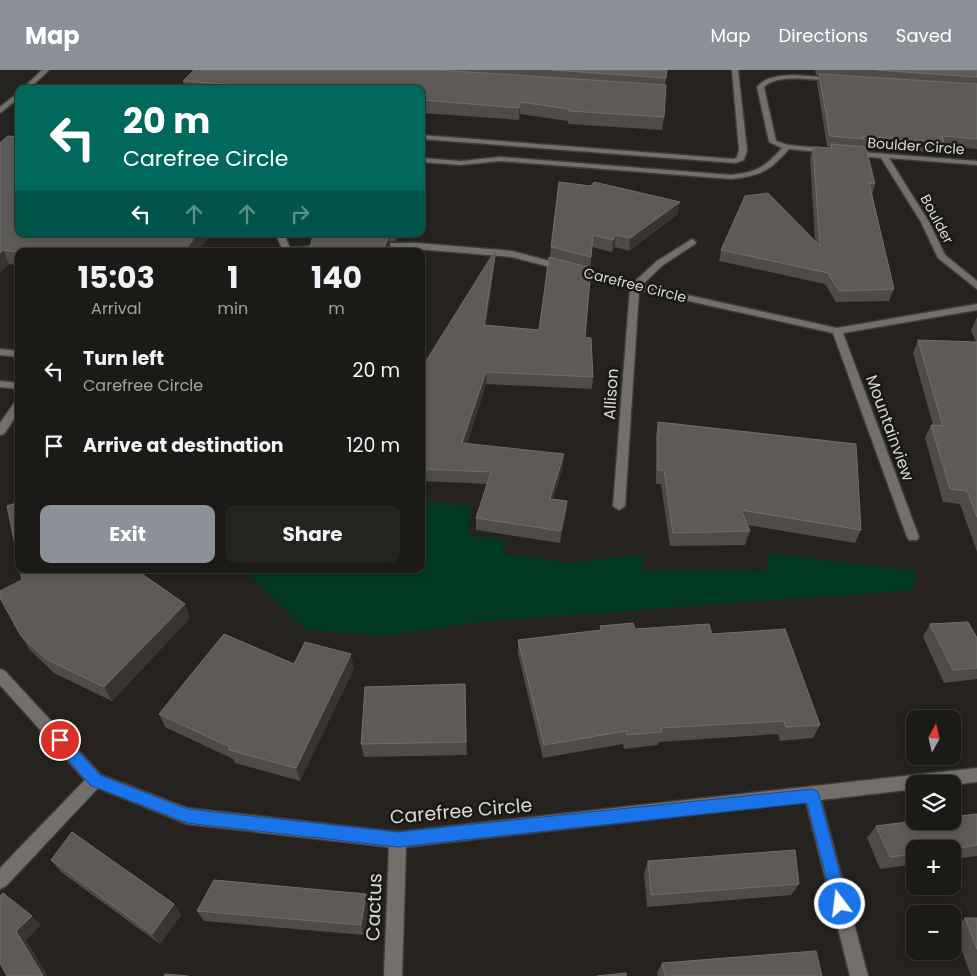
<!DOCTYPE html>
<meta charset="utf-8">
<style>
:root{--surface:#1c1a17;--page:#252320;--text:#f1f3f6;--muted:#a0a1a1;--line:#3a3836;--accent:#8c9099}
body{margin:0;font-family:Poppins,sans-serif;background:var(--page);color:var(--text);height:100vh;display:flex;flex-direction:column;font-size:19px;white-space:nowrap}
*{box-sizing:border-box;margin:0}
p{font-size:16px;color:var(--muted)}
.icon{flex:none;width:28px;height:28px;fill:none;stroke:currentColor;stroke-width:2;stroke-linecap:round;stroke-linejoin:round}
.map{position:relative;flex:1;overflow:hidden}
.panel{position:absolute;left:15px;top:178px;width:410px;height:325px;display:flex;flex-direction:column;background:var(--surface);border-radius:10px;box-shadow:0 2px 8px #0003,0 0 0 1px var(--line)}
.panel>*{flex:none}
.hud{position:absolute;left:15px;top:15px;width:410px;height:152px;border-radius:10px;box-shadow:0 2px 8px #0003,0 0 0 1px var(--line);background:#00695c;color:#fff;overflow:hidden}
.needle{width:32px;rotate:8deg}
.tools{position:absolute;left:906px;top:640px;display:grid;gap:10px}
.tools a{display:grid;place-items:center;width:55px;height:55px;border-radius:10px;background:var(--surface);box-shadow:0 2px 8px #0003,0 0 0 1px var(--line);font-size:25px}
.pin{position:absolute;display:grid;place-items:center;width:42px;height:42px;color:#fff;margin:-21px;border:2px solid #fff;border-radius:50%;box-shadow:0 1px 5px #0007}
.me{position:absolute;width:55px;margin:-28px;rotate:345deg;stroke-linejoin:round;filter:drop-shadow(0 0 4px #0008)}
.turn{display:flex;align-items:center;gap:18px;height:105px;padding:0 25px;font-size:22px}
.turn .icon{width:65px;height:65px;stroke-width:2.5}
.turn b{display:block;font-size:35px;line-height:42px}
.lanes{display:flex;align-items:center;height:48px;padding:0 25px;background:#0003;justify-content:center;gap:25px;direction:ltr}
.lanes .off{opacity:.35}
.eta{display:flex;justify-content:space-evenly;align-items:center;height:85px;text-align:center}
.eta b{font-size:30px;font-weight:700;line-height:35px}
.cta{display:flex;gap:10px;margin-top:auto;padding:10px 25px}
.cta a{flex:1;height:58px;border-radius:10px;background:var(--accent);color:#fff;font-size:20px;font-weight:700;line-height:58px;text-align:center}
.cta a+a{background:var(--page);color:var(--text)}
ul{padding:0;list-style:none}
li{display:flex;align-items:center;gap:15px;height:75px;padding:0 25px}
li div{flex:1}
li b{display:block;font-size:19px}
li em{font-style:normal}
header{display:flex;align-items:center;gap:30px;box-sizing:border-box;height:70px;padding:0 25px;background:var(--accent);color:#fff}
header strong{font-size:24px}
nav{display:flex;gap:28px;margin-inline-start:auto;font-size:18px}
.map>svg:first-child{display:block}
</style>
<header>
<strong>Map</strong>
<nav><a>Map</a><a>Directions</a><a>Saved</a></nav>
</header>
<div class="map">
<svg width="977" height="906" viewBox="0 0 977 906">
<rect width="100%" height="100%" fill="#25221f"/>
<path fill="#00391f" d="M421,431l50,5 -4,29 41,5 -5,13 68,10 71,-9 1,16 125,1 -1,-18 149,18 -3,19 -432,32 -95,14 -80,-6 -62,-61h177z"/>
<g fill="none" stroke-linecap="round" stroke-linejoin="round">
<defs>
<path id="minor" d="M42,0h7l-20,19h-7z
M732,0h6l9,80 -3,10 -9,3 -314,-24v-4l313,24 3,-2 2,-7z
M794,5l41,3 3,2 -3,2c-18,-2 -58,-9 -71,5l12,54 12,4 41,4 4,2 -4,2 -40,-4c-19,22 -29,27 -58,30l-231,-18 -39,4 -40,-3v-4l40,3 39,-4 231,18c26,-3 34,-8 51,-27l-13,-6 -12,-55c9,-11 23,-11 37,-12z
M19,22v6l-19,15v-6z
M848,81l129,10v4l-88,-7 40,64 16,33 32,26v8l-39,-31 -17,-36 -40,-64 -30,-3h-3z
M276,164h8l6,14 36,-3 4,3 -11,3h-36z
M692,169l4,3 -1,2 -32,21 -21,20 195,43 140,-24v6l-134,23 76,204 -2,3h-8l-2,-3 -74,-204 -194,-43 -14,216 -6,4 -6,-4 17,-218 -118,-31 -95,-8h-43l-4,-3 4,-3h43l95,8 121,32 24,-22z
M0,279l19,2v6l-19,-2z
M0,311l19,2v6l-19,-2z
M19,331v11l-15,22 -4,1v-12l15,-21z
M0,599l5,2 96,104 86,33 211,24 579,-64v14l-25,3 -37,-1v5l-94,11 47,176h-18l-44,-174 -400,45 -4,129h-18l5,-129 -202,-23 -89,-36 -92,98 -6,3v-21l85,-88 -85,-95z"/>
</defs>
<use href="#minor" stroke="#3f3d3a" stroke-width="3"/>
<use href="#minor" fill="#73706c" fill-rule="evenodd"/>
</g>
<path fill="#4e4b48" d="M194,0h473l-2,15 -1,32 -2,13 -94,-6v-3l-48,-7 -1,6 -98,-7v-24h-236l-2,-8z
M815,0h162v79l-34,-3 -2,7 -79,-7 13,38 -3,10 22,95 -5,12 -53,1 -11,-18 -106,-23 2,-11 94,-8 -5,-84 3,-11 17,1v-1l-3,-1 -10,-63 2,-8h-3z
M0,73l19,91h192l-13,17h-179v14l-10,-1 -9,8z
M559,112l119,32 -49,37 -14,-4 -3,5 -20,-5 -7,90 8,40 -1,12 -106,-5 -19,60 96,22 -10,33 14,2 -1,12 -6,30 -84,-13v-12l11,-34 -66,-3v-112l74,-109 -9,65 53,5 11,-73 1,-10z
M311,164h89l-4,7h-6l1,10h-82l3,-12z
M977,247v235l-17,-48 -17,-2 -18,-64 6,-13h2l-20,-72 5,-13 58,2 -5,-12z
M658,352l203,108 -6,13 -108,-18 3,6 -5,14 -75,1 -9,-62h-5v-48z
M190,548l-78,83 -58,-28 -24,-23 -9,-14z
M930,554l47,14v41l-33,4 -21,-46z
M600,556l35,3 77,5 108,91 -7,13 -33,3 -2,-7 -119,8 -1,3 -34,4 -1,-5 -80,14 -25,-104v-14l82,-10z
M294,594l60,4 -54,113 -65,-18 -2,-4 -68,-32 -6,-13z
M465,614l2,71 -103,2 -3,-13z
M977,744v42l-25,3v-10h-37v15l-35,5 -13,-31 9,-12z
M51,790l123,44 7,11 -21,29 -99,-72z
M648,791l151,23 -8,11 -144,12 -3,-34z
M366,824l3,11 -5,30 -160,-14 -7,-10z
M965,848h12v58h-6l-17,-47z
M662,893l160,13h-164l-1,-3z"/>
<path fill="#383431" d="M520,32v12l-1,6v-12z
M680,132l-2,12 -49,37 1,-13z
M197,164h14l-13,17h-11l-1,-2z
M395,164h5l-4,7z
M389,165l2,16h-8z
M616,165l-1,12 -3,5 1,-12z
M496,179l-1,11 -11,77v-12z
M3,180l6,14 -9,8v-19z
M486,302v12l-23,72 -1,-13z
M564,384l-1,12 -14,45 1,-12z
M567,431l-1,12 -6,30 1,-12z
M185,534l5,14 -78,83 -8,-14z
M351,584l3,14 -54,113 -4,-13z
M366,824l3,11 -5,30 -3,-10z
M174,834l7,11 -21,29 -8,-10z
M32,846l9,9 -15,15 22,36h-5l-27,-45z"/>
<path fill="#5d5a57" stroke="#716e6b" d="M194,0h245l227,15 -2,32 -95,-6v-2l-49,-7 -1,6 -98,-8v-11h-130l-108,-8z
M552,0h115l-1,8z
M876,0h101v7z
M819,4l158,10v55l-35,-3 2,7 -81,-7 1,3 -34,-3z
M8,66l11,1v97h178l-11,15 -9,-1 -2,3 -156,1 -16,-2 -3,3v-110z
M831,74l35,3 9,37 -6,-1 25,106 -55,2 -11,-18 -107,-23 24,-54 23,-3 52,53 -7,-99 19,1z
M559,112l32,4 3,-4 86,20 -50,36 -14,-3 -3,5 -20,-5 -2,22 -40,-10z
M389,165l-6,16h-74l4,-15z
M496,179l-12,76 55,5 10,-73 42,11 -6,69 6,1 2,39 -107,-5 -24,71 102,11 -14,45 17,2 -6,30 -85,-13 15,-46 -70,-3v-100z
M918,270l59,2v175l-10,-26 -17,-2 -19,-64 12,1z
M658,352l198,22 5,86 -120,-20 9,21 -77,2 -9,-63h-6z
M19,432v62l-12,-58z
M20,499h115l50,35 -81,83 -58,-28 -25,-23 -21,-38v-7l22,-11z
M968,552l9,16v30l-24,2 -23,-46z
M633,553l2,6 74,-5 3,10 73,-5 35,96 -34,2 -2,-6 -123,7 1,4 -35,3 -1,-4 -82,14 -26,-105 83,-10 -1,-4z
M224,564l70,30 11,-22 46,12 -55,114 -67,-18 1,-3 -71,-33z
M465,614l1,58 -105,2 4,-57z
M977,744v31l-25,4h-37v5l-25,3 -14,-31 39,-5h37v-4z
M72,762l102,72 -22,30 -101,-74z
M795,780l4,34 -148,11 -3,-34z
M214,810l152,14 -5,31 -164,-14z
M3,823l29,23 -16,15 27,45h-36l-7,-13v-67z
M965,848h12v31z
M816,881l6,25h-157l-3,-13z
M626,903v3h-29z
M165,904l23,2h-24z"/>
<path fill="#1a73e8" stroke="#114b97" d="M60,664l4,2 36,39 87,34 211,23 414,-43 5,2 2,4 29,109 -2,5 -6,3 -5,-3 -2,-5 -26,-101 -409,44 -211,-24 -97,-38 -35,-40 -2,-5 2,-4z"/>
<g text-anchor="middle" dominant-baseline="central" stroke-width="5" stroke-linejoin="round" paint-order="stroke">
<g font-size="14" fill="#d9d8d5" stroke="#1b1915">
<text transform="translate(916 76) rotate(4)">Boulder Circle</text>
<text transform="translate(937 149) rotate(62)">Boulder</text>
<text transform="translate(635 215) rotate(14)">Carefree Circle</text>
</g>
<g font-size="16" fill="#d9d8d5" stroke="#1b1915">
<text transform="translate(611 324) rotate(-86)">Allison</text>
<text transform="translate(890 358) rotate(70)">Mountainview</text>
</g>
<g font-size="19" fill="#d9d8d5" stroke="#1b1915">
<text transform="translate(461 741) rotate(-5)">Carefree Circle</text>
<text transform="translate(374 837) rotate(-88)">Cactus</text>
</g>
</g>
</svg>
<div class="tools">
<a><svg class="needle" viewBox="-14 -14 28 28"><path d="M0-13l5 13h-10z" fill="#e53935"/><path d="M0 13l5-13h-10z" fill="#a0a1a1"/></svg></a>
<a><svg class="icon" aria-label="layers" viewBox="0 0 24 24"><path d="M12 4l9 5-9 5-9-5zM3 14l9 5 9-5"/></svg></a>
<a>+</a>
<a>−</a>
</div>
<div class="pin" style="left:60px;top:670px;background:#d93025"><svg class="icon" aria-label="arrive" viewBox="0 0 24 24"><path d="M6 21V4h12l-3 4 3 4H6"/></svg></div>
<svg class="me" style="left:840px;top:834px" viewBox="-20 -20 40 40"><circle r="17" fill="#1a73e8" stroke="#fff" stroke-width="3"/><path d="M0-11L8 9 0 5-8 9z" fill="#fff"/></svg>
<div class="hud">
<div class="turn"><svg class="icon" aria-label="left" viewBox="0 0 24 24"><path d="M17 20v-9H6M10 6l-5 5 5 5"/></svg><div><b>20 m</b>Carefree Circle</div></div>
<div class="lanes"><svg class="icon" aria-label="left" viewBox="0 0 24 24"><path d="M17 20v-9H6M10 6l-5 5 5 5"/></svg><svg class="icon off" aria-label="ahead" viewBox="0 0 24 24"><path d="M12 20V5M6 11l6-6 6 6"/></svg><svg class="icon off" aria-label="ahead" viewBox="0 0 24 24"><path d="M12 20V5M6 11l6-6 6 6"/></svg><svg class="icon off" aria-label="right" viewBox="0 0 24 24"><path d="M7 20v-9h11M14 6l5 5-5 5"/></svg></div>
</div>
<section class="panel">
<div class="eta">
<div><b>15:03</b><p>Arrival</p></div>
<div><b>1</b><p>min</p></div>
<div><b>140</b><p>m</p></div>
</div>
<ul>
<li><svg class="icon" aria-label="left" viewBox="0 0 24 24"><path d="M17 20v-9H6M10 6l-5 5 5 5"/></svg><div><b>Turn left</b><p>Carefree Circle</p></div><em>20 m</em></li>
<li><svg class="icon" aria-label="arrive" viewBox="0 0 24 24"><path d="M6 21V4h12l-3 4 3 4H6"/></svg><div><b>Arrive at destination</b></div><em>120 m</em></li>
</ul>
<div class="cta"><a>Exit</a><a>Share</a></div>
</section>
</div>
